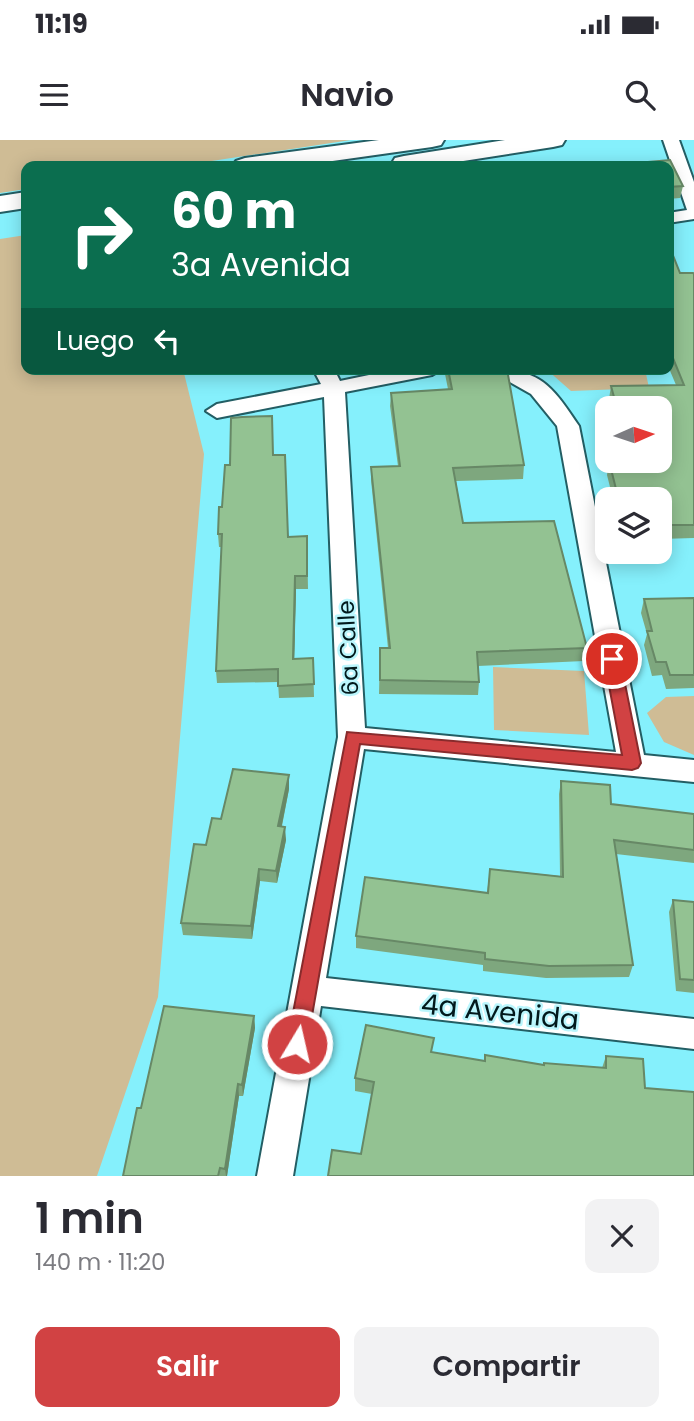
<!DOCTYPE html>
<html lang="es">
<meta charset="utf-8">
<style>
:root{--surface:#fff;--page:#f2f2f3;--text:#2b2b33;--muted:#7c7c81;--accent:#d14243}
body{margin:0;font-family:Poppins,sans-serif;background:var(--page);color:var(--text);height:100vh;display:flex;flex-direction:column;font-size:26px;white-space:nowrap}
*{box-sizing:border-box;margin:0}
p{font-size:23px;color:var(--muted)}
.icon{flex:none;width:38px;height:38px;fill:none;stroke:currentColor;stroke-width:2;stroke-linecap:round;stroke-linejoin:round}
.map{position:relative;height:1036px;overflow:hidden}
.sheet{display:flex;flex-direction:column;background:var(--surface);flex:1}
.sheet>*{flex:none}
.banner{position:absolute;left:21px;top:21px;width:653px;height:214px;border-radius:14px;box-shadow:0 4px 18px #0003;background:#0b6e4f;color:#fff;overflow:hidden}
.needle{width:46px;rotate:87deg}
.controls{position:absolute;left:595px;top:256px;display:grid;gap:14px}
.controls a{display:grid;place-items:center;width:77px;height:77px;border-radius:14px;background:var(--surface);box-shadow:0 4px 18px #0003;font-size:35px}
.pin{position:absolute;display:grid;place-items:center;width:60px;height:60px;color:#fff;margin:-30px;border:4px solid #fff;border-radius:50%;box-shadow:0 2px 7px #0007}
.me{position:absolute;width:77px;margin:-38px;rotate:9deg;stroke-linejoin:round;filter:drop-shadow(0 0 5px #0008)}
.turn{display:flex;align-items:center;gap:24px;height:147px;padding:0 35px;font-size:32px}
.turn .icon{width:91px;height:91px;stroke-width:2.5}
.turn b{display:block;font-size:49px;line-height:60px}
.then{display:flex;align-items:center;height:66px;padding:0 35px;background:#0003;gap:14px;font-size:26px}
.round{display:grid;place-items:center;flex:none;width:74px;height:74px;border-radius:14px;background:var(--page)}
.summary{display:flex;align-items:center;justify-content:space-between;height:119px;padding:0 35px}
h1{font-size:42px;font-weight:600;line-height:52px}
.cta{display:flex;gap:14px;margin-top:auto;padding:14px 35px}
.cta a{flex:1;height:80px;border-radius:14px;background:var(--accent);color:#fff;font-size:28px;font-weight:600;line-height:80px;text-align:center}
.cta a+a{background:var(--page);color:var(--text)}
.status{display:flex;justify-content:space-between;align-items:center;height:49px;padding:0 35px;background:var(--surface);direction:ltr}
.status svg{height:19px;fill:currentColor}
header{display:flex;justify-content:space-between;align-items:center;height:91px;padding:0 35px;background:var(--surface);font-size:32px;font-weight:600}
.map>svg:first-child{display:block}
</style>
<div class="status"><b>11:19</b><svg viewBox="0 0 49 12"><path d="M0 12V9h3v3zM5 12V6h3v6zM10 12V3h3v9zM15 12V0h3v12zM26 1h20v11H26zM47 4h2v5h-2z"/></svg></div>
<header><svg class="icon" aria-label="menu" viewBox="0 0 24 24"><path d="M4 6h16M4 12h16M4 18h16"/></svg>Navio<svg class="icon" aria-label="search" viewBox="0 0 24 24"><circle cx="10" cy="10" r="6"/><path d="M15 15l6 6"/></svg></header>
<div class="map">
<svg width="694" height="1036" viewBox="0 0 694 1036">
<rect width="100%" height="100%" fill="#85f0fc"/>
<path fill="#cfbc95" d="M0,0h351l-172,26h-153v23l-26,4z
M26,95v134h157l21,85 -46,543 -61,179h-97v-937z
M546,229h99l4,19 -78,3z
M493,527l91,4 5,64 -95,-5z
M694,556v59l-30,-13 -17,-29 19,-16z"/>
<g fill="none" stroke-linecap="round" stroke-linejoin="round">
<defs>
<path id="street" d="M663,0h16l15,42v37l-26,4v-10l19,-3z
M313,229h21l6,12 58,-12h44l-10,6 -87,17 20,336 251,24 -59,-326 -26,-32 -44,-25c53,0 63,14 92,57l65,329 50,5v22l-330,-33 -38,229 368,41v30l-373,-43 -28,170h-36l81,-439 -14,-340 -107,21 -11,-7 11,-7 104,-20z"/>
<path id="secondary" d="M379,0h65l-3,5 -9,2 -135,19h-65l4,-5 9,-3z
M505,0h60l-3,5 -9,2 -122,19h-37l-2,-3 3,-5 9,-2z
M26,52v16l-26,4v-16z"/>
</defs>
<use href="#street" stroke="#235e64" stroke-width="4"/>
<use href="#secondary" stroke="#235e64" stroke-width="4"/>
<use href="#street" fill="#fff" fill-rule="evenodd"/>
<use href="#secondary" fill="#fff" fill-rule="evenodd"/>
</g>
<path fill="#7ea77e" d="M668,26l15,20 -3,12 -12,1z
M668,103l12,30 14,1v264l-34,1v-40h-47l-6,-24 2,-14h6v-1h45v-52h-49l-2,-9 2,-13 65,-1 -8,-19z
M444,229h63l17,96 -1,14 -67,2 7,42 124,125 -3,13 -106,5 1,16 -1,13 -99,-1 1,-46h8l-17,-168v-13l27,-1 -8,-60 1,-13 57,-4z
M273,315l15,82 19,-1 1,53h-12l-2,70 19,-1 1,39 -35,1 -1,-16 -61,1 -1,-12 6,-124h-3l-1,-13 4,-27z
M694,458v90l-28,1 -4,-14 -10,1 -8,-31 3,-11 -6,-21 3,-14z
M561,641l50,23 83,10v49l-78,-9 17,111 -4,12 -83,1 -63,-7v-6l-127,-17v-12l131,-43 3,-24 70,7 -1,-82z
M289,649l-7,37 4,14 -9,43 -17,-2 -8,58 -69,-4 -2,-12 25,-78 15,-26z
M673,760l21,2v91l-18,-2 -7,-79z
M254,876l1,12 -12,68h-4l-12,80h-104z
M606,916l37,3 -282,95 11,-60 -17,-3v-13l129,-17 59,4 1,-2 58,5z"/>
<path fill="#678866" d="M295,436l1,13 -2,82 -1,-12z
M289,635v14l-10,50 -1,-13z
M285,687l1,13 -9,43 -1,-12z
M259,729l1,12 -8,58 -1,-13z
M254,876l1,12 -12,68 -1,-11z
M238,944l1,12 -12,80h-1l-1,-7z"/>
<path fill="#93c292" stroke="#678866" stroke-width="2" d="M670,20l13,26 -15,1v-21h-66z
M668,103l12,30h13l1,1v251h-34v-26h-30l-1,-2h-11l-9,-36 51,-1v-52h-43l-6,-22 73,-1 -16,-39z
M448,229h59l17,96 -71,3 10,55 91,-2 33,127 -110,4 2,30 -99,-2v-32h10l-19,-181 29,-1 -9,-73 61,-4z
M272,276l1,39h12l3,82 19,-1v40h-12l-2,83 20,-1 1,26 -36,2v-17l-62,2 6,-137h-4l1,-27h3l3,-42h5l1,-47 11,-1z
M694,458v77h-24l-4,-13h-10l-9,-31h5l-8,-32z
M233,629l56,6 -11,51 7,1 -9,44 -17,-2 -8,57 -70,-3 13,-79 12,1 6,-27 9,1z
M561,641l49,4 1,19 83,10v36l-80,-10 19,125 -84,1 -64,-7v-6l-129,-17 9,-59 123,16 2,-24 73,8z
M673,760l21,2v78l-14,-1z
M164,866l90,10 -12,69 -4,-1 -13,85 -5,-1 -2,8h-95l14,-68h4z
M366,885l68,13 -3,14 54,9v-6l59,10v-2l62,5v-12l37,3 2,29 49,4v84h-366l4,-26 29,4 13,-72 -19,-4z"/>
<path fill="#d14243" stroke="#882b2c" stroke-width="2" d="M612,513l8,6 21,104 -3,5 -6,2 -272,-26 -53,300 -3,6 -7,3 -7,-3 -3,-6 60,-312 275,23 -18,-96z"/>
<g text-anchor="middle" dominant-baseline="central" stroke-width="5" stroke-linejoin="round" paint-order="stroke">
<g font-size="23" fill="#02191c" stroke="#bbf6fd">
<text transform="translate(348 508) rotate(-93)">6a Calle</text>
</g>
<g font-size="28" fill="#02191c" stroke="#bbf6fd">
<text transform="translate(500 872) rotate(6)">4a Avenida</text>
</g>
</g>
</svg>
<div class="controls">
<a><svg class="needle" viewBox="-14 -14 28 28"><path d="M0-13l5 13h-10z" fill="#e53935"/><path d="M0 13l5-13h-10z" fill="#7c7c81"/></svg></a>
<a><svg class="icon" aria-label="layers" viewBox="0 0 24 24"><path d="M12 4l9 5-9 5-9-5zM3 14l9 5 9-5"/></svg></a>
</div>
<div class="pin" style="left:612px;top:519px;background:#d93025"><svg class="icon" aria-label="arrive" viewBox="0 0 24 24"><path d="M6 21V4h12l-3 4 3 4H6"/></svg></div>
<svg class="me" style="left:297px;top:904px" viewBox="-20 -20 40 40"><circle r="17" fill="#d14243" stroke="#fff" stroke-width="3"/><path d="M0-11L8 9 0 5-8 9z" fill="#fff"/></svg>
<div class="banner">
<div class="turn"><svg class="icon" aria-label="right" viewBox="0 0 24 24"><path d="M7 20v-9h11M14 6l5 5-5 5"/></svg><div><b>60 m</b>3a Avenida</div></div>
<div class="then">Luego<svg class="icon" aria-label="left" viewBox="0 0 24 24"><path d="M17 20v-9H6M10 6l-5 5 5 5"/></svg></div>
</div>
</div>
<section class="sheet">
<div class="summary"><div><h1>1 min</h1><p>140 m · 11:20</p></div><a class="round"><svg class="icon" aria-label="close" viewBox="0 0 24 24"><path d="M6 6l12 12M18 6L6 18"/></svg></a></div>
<div class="cta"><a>Salir</a><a>Compartir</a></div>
</section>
